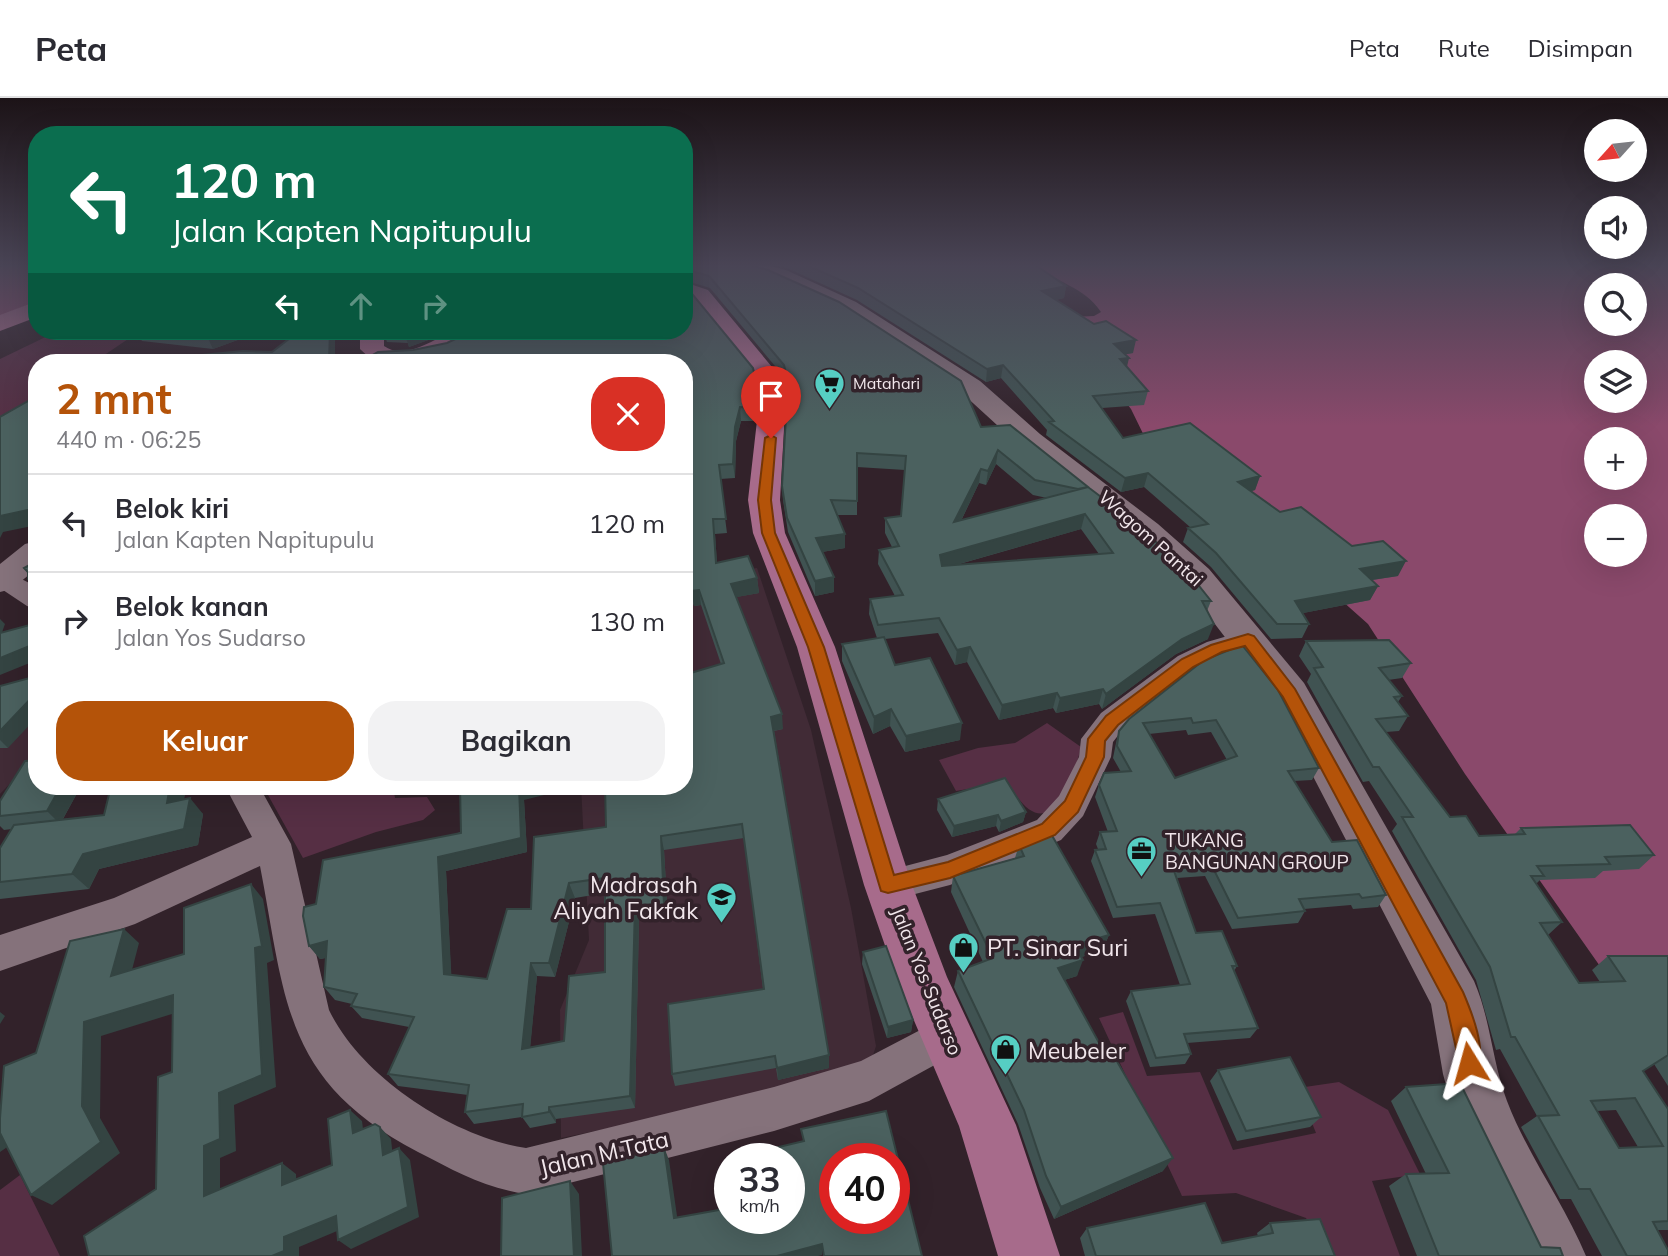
<!DOCTYPE html>
<html lang="id">
<meta charset="utf-8">
<style>
:root{--surface:#fff;--page:#f2f2f3;--text:#2b2b33;--muted:#7c7c81;--line:#e1e1e2;--accent:#b45309}
body{margin:0;font-family:Mulish,sans-serif;background:var(--page);color:var(--text);height:100vh;display:flex;flex-direction:column;font-size:26px;white-space:nowrap}
*{box-sizing:border-box;margin:0}
p{font-size:23px;color:var(--muted)}
.icon{flex:none;width:38px;height:38px;fill:none;stroke:currentColor;stroke-width:2;stroke-linecap:round;stroke-linejoin:round}
.map{position:relative;flex:1;overflow:hidden}
.side{position:absolute;left:28px;top:256px;width:665px;height:441px;display:flex;flex-direction:column;background:var(--surface);border-radius:28px;box-shadow:0 7px 28px #0002}
.side>*{flex:none}
.banner{position:absolute;left:28px;top:28px;width:665px;height:214px;border-radius:28px;box-shadow:0 7px 28px #0002;background:#0b6e4f;color:#fff;overflow:hidden}
.needle{width:46px;rotate:243deg}
.fabs{position:absolute;left:1584px;top:21px;display:grid;gap:14px}
.fabs a{display:grid;place-items:center;width:63px;height:63px;border-radius:50%;background:var(--surface);box-shadow:0 7px 28px #0002;font-size:35px}
.speed{position:absolute;left:714px;top:1045px;display:flex;gap:14px;font-size:35px;font-weight:700;text-align:center}
.speed>*{display:grid;place-content:center;width:91px;height:91px;border-radius:50%;background:var(--surface);box-shadow:0 7px 28px #0002;line-height:1}
.speed small{font-size:18px;font-weight:400}
.speed .limit{border:10px solid #d22;background:#fff;color:#111}
.pin{position:absolute;display:grid;place-items:center;width:60px;height:60px;color:#fff;margin:-72px -30px;border-radius:50% 50% 50% 0;rotate:-45deg;box-shadow:0 0 7px #0007}
.pin .icon{rotate:45deg}
.me{position:absolute;width:77px;margin:-38px;rotate:352deg;stroke-linejoin:round;filter:drop-shadow(0 0 5px #0008)}
.turn{display:flex;align-items:center;gap:24px;height:147px;padding:0 28px;font-size:32px}
.turn .icon{width:91px;height:91px;stroke-width:2.5}
.turn b{display:block;font-size:49px;line-height:60px}
.lanes{display:flex;align-items:center;height:66px;padding:0 28px;background:#0003;justify-content:center;gap:35px;direction:ltr}
.lanes .off{opacity:.35}
.round{display:grid;place-items:center;flex:none;width:74px;height:74px;border-radius:28px;background:var(--page)}
.overview{display:flex;align-items:center;justify-content:space-between;height:119px;padding:0 28px}
h1{font-size:42px;font-weight:700;line-height:52px;color:var(--accent)}
.action{display:flex;gap:14px;margin-top:auto;padding:14px 28px}
.action a{flex:1;height:80px;border-radius:28px;background:var(--accent);color:#fff;font-size:28px;font-weight:700;line-height:80px;text-align:center}
.action a+a{background:var(--page);color:var(--text)}
ul{padding:0;list-style:none}
li{display:flex;align-items:center;gap:21px;height:98px;padding:0 28px;border-top:2px solid var(--line)}
li div{flex:1}
li b{display:block;font-size:26px}
li em{font-style:normal}
header{display:flex;align-items:center;gap:42px;box-sizing:border-box;height:98px;padding:0 35px;background:var(--surface);border-bottom:2px solid var(--line)}
header strong{font-size:33px}
nav{display:flex;gap:38px;margin-inline-start:auto;font-size:24px}
.map>svg:first-child{display:block}
</style>
<header>
<strong>Peta</strong>
<nav><a>Peta</a><a>Rute</a><a>Disimpan</a></nav>
</header>
<div class="map">
<svg width="1668" height="1158" viewBox="0 0 1668 1158">
<rect width="100%" height="100%" fill="#32222a"/>
<path fill="#412b36" d="M757,470l54,162 40,178 25,138 -7,21 -141,37 -167,34 -1,-128 29,-70 -8,-154h103v-208z
M0,617l37,3v38l-37,38z"/>
<path fill="#562f44" d="M58,233h82l-46,31h-57v40l-37,26v-69z
M1047,625l34,24c-10,44 -36,104 -73,35l-52,9 -17,-31 39,-12 37,-5z
M263,688h130l2,12 32,-1 8,13 -12,10 -47,12 -73,26z
M1123,914l24,64 53,-4 33,78 83,-17 -18,-45 41,-6 49,28 32,64 -48,7 28,75h-73l-21,-38 -70,-25 -54,3 -83,-178z
M20,1077l40,81h-60v-66z"/>
<path fill="#8a496b" fill-rule="evenodd" d="M10,166h27v37l-37,15v-49z
M1035,166h633v799l-203,-289 -97,-150 -100,-89 -116,-83 -21,-43 -38,-49 -20,-43 21,-1 7,-4c-18,-27 -45,-28 -66,-48zM1596,187h38v39h-38zM1596,264h38v39h-38zM1596,341h38v39h-38zM1596,418h38v39h-38z"/>
<g fill="none" stroke-linecap="round" stroke-linejoin="round">
<path fill="#85727b" fill-rule="evenodd" d="M4,472l33,17v22l-10,-3 -27,-18v-17z
M1248,532l10,3 4,7 -4,7 -31,9 -29,14 -75,59 -10,13 -2,15 -28,59 -22,24 -111,45 -62,16 -13,-5 -5,-11 5,-11 72,-19 90,-35 22,-24 20,-39 2,-18 20,-26 77,-57 29,-14z
M225,688h34l32,58 38,166c32,67 124,127 197,138l248,-61 87,-26 86,-45 15,6 6,14 -6,14 -93,51 -95,30 -248,63c-44,-7 -69,-22 -108,-42 -135,-71 -132,-151 -158,-286l-125,58 -135,47v-36l114,-37 138,-61z"/>
<path fill="#85727b" fill-rule="evenodd" d="M729,166h33l24,6 70,32 124,79 60,53 118,90 51,45 95,114 170,298c17,39 18,81 33,120 21,55 57,102 79,155h-64l-43,-85 -27,-64 -9,-33 -12,-70 -157,-303 -89,-116 -49,-47 -116,-92 -58,-53 -122,-81 -70,-32 -37,-12z"/>
<path fill="#85727b" fill-rule="evenodd" d="M37,443v27l-25,21 -12,3v-28l25,-20z"/>
<path fill="#a76b8b" fill-rule="evenodd" d="M684,184l24,8 74,89 4,15 -6,106 5,33 50,114 77,238 35,92 69,148 44,131h-62l-39,-130 -61,-143 -34,-98 -67,-238 -44,-114 -5,-33 12,-106 -4,-14 -64,-80 -8,-3z
M37,203v16l-37,14v-16z
M360,233h24v15c21,15 49,-7 69,-14 9,-3 23,-1 33,-1 -18,26 -84,35 -113,30l-13,-12z"/>
</g>
<path fill="#405352" fill-rule="evenodd" d="M684,166h63l234,163 29,-2 201,176 -4,10 1,28 -32,15 -74,55 -3,-5 -43,9 -3,-5 -54,12 -32,-58 -12,3 -17,-32 -53,6 10,26 65,75 -55,12 -15,-26 -17,8 -31,-73v-17l35,-6 -8,-24 1,-15 25,-3 -17,-32 1,-14 13,-3 -7,-14v-15l16,-2 4,-46 -48,-3v48h-20l8,19v14l-23,4 12,40 -19,4 -27,-64 -5,-32 -1,-14 6,-96 -3,-12 -75,-90 -26,-8zM996,366l37,31 14,3 -86,23 18,-38 7,2zM1081,431l18,25 -143,11z
M771,166h263l32,22 -2,12 -8,2 77,53 -8,1 2,13 21,24 -4,14 -42,3 21,30 137,38 -5,14 -4,1 29,21 72,34 46,30 -26,4 6,6 -8,14 -67,13 6,11 -7,14 -31,1 -60,-72 -28,-25 5,-14 2,-1 -46,-40 -23,5 -75,-57 1,-5 -46,-52 -15,4 -129,-82 -70,-32z
M136,233h126l-49,18 -71,-8z
M383,233h70l-44,16 -1,-4 -21,-1z
M684,264l73,32 -3,27h-13l-5,20 -1,37 -15,1 7,54 -12,1 2,29 40,15 2,15 -23,4 47,132 -9,2 55,324v13l-51,12 -2,-12 -101,18 -3,-12 91,-85 -19,-151 -80,12 4,69h-29l-4,189 -79,11v4l-26,5 -8,-11 -48,7 -9,-12 3,-17 -70,-9 -10,-12 21,-47 -47,-9 -11,-12 1,-2 -17,-4 -11,-13 2,-29 -6,1 -11,-13 7,-42 208,-104 3,52 -81,19 5,104 36,4 44,-70 75,-82 115,-163 -20,-59 -7,1 -10,-28zM605,795v79l-41,69 -34,6 7,-71 18,1 20,-79z
M37,463v29l-9,-11v-5l-4,-6z
M1306,543l105,22 -9,15 -14,2 14,16 -4,6 10,14 -9,15 -13,1 64,85 29,19 36,-2 6,-6 133,27 -15,14 -36,2 -8,7 -55,2 -4,4 26,38 -14,13 31,48 21,-1 -8,-12 16,-14h60v130l-14,-22 -11,7 25,38v121h-11l11,26h-66l-31,-57h-11l-39,-72 16,-11 -37,-67 -4,1 -20,-70 -84,-149 5,-7 -28,-43 -6,1 -56,-100 4,-8 -12,-18zM1616,1012l22,37 -19,1 -22,-37z
M1204,562l115,108 -7,12 -18,1 38,61 54,53 -8,12 -25,2 -2,-4 -47,4 1,2 -7,12 -66,6 -27,-53 -28,2 19,55 41,33 -3,5 24,57 -8,10 -63,5 4,11 -6,10 -35,3 -24,-66 5,-10 49,-6 -25,-71 -42,4 -22,-57 4,-11 3,-1 -2,-5 4,-12h8l-13,-35 4,-12 22,-13 -8,-14 3,-15 3,-12zM1186,632l2,5 23,-3 16,28 -52,18 -26,-44z
M0,588l8,62h-8z
M37,688h44l-18,33 41,-4 82,-29 -2,13 19,15 -5,31 -99,24 -10,20 -89,10v-51l12,-19 -8,1 -4,-4v-25z
M938,701l88,13 -3,10 -24,10 -3,-6 -44,11 -15,-27z
M1019,747l90,90 -7,16 -21,6 -4,19 -13,4 99,191 -109,48 -14,-31 -22,-64 -64,-137 4,-16 25,-9 -32,-70 2,-16 62,-18z
M863,854l50,68 -2,12 -24,6 -25,-74z
M1218,972l103,47 -11,10 -73,14 -27,-60z
M1406,989l135,160 22,9h-146l-28,-70 17,-12h20l-35,-73z
M1270,1125l65,33h-250l-5,-18 7,-10 135,15 36,-7 -1,-3z"/>
<path fill="#344442" d="M1066,188l-2,12 -24,5 2,-12z
M221,233h41l-49,18 -6,-13z
M330,233h2l3,9v22h-6z
M415,233h38l-44,16 -4,-12z
M1136,242l-3,13 -22,4 3,-13z
M1129,260l-3,13 -6,-12z
M1003,267l-2,13 -15,4 1,-13z
M756,283l1,13 -3,27 -1,-13z
M740,309l1,14 -5,20 -1,37 -2,-14 2,-37z
M998,352l-2,14 -10,21 2,-14z
M981,371l-2,14 -26,54 1,-15z
M1148,375l-4,14 -23,5 4,-14z
M1260,378l-5,14 -22,7 5,-15z
M37,410v17l-34,7 -3,6v-22z
M1085,416l-4,15 -143,41 2,-15z
M845,436v14l-29,5v-15z
M1406,463l-8,15 -46,7 8,-14z
M834,479v15l-19,4v-15z
M757,480l2,15 -27,5 -1,-14z
M1378,488l-8,14 -82,16 7,-15z
M699,492l2,15 -7,1 -3,-15z
M0,521l5,5 -5,14z
M1214,526l-6,15 -32,15 -74,55 4,-15 76,-55z
M37,545v17l-37,15v-17z
M970,549l-3,15 -12,3 2,-15z
M1103,591l-4,15 -43,9 4,-15z
M37,594v25l-29,31 -8,-8v-9z
M1057,595l-4,15 -54,12 3,-15z
M891,611l-1,17 -17,8 1,-17z
M782,616l1,15 -11,2 -1,-14z
M962,625l-2,17 -55,12 1,-16z
M61,688h20l-21,38 -13,-13z
M170,688h16l-5,33 -14,-16z
M396,688h31l-26,8z
M519,688h61l-56,14 3,52 -81,19 6,116 -8,-13 -6,-117z
M190,700l13,16 -5,31 -99,24 -10,20 -17,-15 11,-20z
M1026,714l-3,10 -24,10 2,-11z
M998,717l-2,11 -44,11 2,-11z
M661,738l3,14 4,69 -4,-14z
M569,785l6,15 -20,79 -6,-14z
M251,786l12,15 11,61 -7,3 9,124 -42,18 2,46 -16,7v48l-16,-10v-50l15,-53z
M635,807l4,14 -4,189 -5,-12z
M124,831l15,14 -12,46 -16,-13z
M1109,837l-7,16 -34,10 6,-16z
M327,843l11,14 -18,4 -11,-13z
M1083,862l-6,16 -25,8 6,-16z
M531,865l6,13 -8,85 -7,-12z
M173,897l15,14 -87,27 -1,82 20,35 -68,52 -21,-10 51,-89 2,-84z
M0,914l5,4 -5,8z
M913,922l-2,12 -24,6 1,-11z
M829,957v13l-51,12 -1,-12z
M549,1009l7,12v4l-7,-11z
M350,1012l12,11 3,24 -12,-12z
M0,1014l13,31 -13,9z
M380,1029l11,12 3,28 -11,-12z
M664,1049l5,13 10,70 -5,-12z
M399,1050l11,12 9,57 -68,32 -13,-9z
M1173,1060l-10,13 -109,48 7,-12z
M282,1065l14,11 1,22 -15,-11z
M570,1083l9,13 3,62h-8z
M336,1118l13,10 -50,21v9h-27l12,-19z
M822,1146v11l-4,1h-41z"/>
<path fill="#4b615f" stroke="#344442" stroke-width="2" fill-rule="evenodd" d="M684,166h63l21,6 71,32 122,79 20,46 29,-2 78,62 -10,2 -43,-9 -37,-30 -10,21 -7,-2 -27,53 134,-35 50,38 50,47 23,29h-9l12,23 -32,15 -76,55 -3,-5 -43,9 -3,-5 -55,12 -32,-58 -13,3 -18,-32 -61,7 -8,-26 33,-4 -24,-45 20,-4 -14,-28 16,-2 5,-60 -49,-3v48l-26,-1 14,34 -29,4 18,39 -19,4 -28,-63 -5,-32 6,-105 -4,-16 -75,-89 -25,-7zM1085,416l28,39 -171,13 -2,-11z
M804,166h230l32,22 -24,5 52,33 12,-3 30,19 -22,4 15,14 -9,1 28,32 -55,5 30,42 67,-15 70,53 -22,6 42,30 21,-5 51,39 31,-5 23,20 -46,8 18,17 -83,15 14,23h-32l-61,-71 -28,-25 20,-4 -60,-51 -23,5 -76,-56 5,-1 -51,-56 -16,4 -129,-81z
M684,190l5,2 64,78 3,13 -3,27 -13,-1 -5,20 -2,37 -14,1 7,54h-13l3,44 32,-7 9,22 -26,6 51,130 -11,3 58,338 -52,13 -2,-12 -103,18 -4,-70 96,-15 -22,-165 -81,12 3,69h-29l-5,191 -81,11v5l-27,5 1,-13 -58,8 4,-27 -81,-11 26,-57 -63,-11 6,-12 -33,-7 3,-46 -18,5 -6,-30 1,-9 12,-3 7,-44 138,-27 -1,-47h59l2,52 -83,19 6,117 43,5 20,-70h24l3,-72 72,-10 -1,-41h79v-111l40,-12 -25,-73 -8,1 -7,-21v-208h-324l18,-10 35,-2 34,-7 25,-12h212zM605,780v94l-36,4 -5,65 -42,8 9,-86h18l20,-80z
M160,233h61l-14,5z
M304,233h26l-1,31h-200l114,-11 29,1 26,-20z
M37,298v112l-37,8v-99z
M37,463v21l-9,-3v-7l-4,-4z
M37,525v20l-37,15v-25z
M884,539l11,28 35,-7 32,65 -56,13 -15,-27 -17,8 -32,-73z
M1389,542l22,23 -32,5 23,28 -8,1 14,19 -32,3 74,98 16,-1 13,20 46,-2 -4,-6 109,-3 24,30 -49,2 5,7 -73,2 7,10h-13l31,46 -22,1 39,60 46,-2 -17,-25h60v99l-25,16 25,38v112l-15,1 15,28v6h-41l-37,-67h-11l-41,-73 21,-1 -44,-78h-4l-21,-70 -88,-150h11l-34,-50h-6l-59,-99 9,-1 -17,-26zM1635,1000l28,48 -44,2 -28,-47z
M1242,547l36,45 41,78 -31,3 44,71 25,-2 29,55 -24,3 -3,-4 -60,5 6,12 -67,7 -27,-54 -38,4 23,65 26,-2 15,35h-5l26,62 -74,6 7,20 -35,4 -25,-67 59,-7 -30,-81 -43,4 -22,-57 11,-1 -6,-17 17,-1 -18,-46 5,-12 27,-2 -14,-25 2,-15 10,-12 75,-59zM1191,620l2,5 23,-3 21,36 -62,22 -32,-55z
M37,578v16l-37,39v-45z
M37,662v26h24l-14,25 -47,5v-15l25,-40z
M1005,680l21,34 -25,9 -3,-6 -44,11 -16,-27z
M111,688h59l-3,17 23,-5 -6,31 -101,25 -11,20 -72,8v-34l14,-23 90,-10z
M1050,734l59,103 -35,10 9,15 -25,8 51,93 6,-3 58,100 -112,49 -15,-31 -22,-66 -66,-139 35,-13 -40,-82 71,-20 -5,-11z
M251,786l11,62 -7,2 7,127 -43,18 1,46 -16,7v50l78,-33v22l50,-20 -4,-46 22,-9 3,23 22,-9 5,3 3,28 16,-7 9,59 -70,33 -2,-24 -52,21v14l-12,5h-183l-5,-20 72,-47 2,-112 14,-5 1,-77 -89,27 -2,84 19,36 -70,53 -31,-62v-15l4,-52 32,-13 34,-112 54,-12 -13,47 73,-22v-46z
M886,848l27,74 -25,7 -25,-75z
M1290,959l31,60 -75,14 -28,-61z
M1460,985l81,164 19,1 3,8h-124l-33,-82 43,-1 -43,-86z
M886,1013l36,145h-98l-2,-12 -45,12h-165l-9,-93 61,-16 10,71 56,-10v10h59v-60h-57l72,-17 -3,-12zM835,1060h59v60h-59z
M570,1083l4,75h-73l1,-58z
M1205,1105l17,40 51,-10 -3,-10 50,-4 15,37h-239l-9,-28z"/>
<linearGradient id="sky" x2="0" y2="1"><stop stop-color="#1c1317"/><stop offset="0.51" stop-color="#494455"/><stop offset="1" stop-color="#494455" stop-opacity="0"/></linearGradient>
<rect width="1668" height="328" fill="url(#sky)"/>
<path fill="#b45309" stroke="#753606" stroke-width="2" d="M771,337l5,3 -5,62 4,33 49,114 70,228 54,-13 94,-38 23,-23 21,-44 2,-18 18,-23 76,-57 29,-14 37,-11 6,2 41,53 168,303c9,21 24,58 14,79l-8,4 -8,-4 -15,-68 -163,-306 -38,-51 -23,6 -29,15 -75,58 -13,16 -1,16 -26,55 -23,23 -105,43 -62,15 -7,-2 -73,-244 -46,-114 -4,-33 7,-62z"/>
<defs>
<symbol id="supermarket-pin" viewBox="-11 -11 22 30"><path d="M0 17L-7.5 6A9.5 9.5 0 1 1 7.5 6Z" fill="#56cec3" stroke="#32222a"/><path d="M-6-5.5h2.5l.6 2H6L4.5 2H-2.5L-4.4-4H-6ZM-1.5 3.2a1.3 1.3 0 1 0 .1 0ZM3 3.2a1.3 1.3 0 1 0 .1 0Z" fill="#111"/></symbol>
<symbol id="office-pin" viewBox="-11 -11 22 30"><path d="M0 17L-7.5 6A9.5 9.5 0 1 1 7.5 6Z" fill="#56cec3" stroke="#32222a"/><path d="M-6-3h4V-5.5h4V-3h4V5H-6ZM-1-4.5V-3h2v-1.5ZM-6 0V1H6V0Z" fill="#111"/></symbol>
<symbol id="school-pin" viewBox="-11 -11 22 30"><path d="M0 17L-7.5 6A9.5 9.5 0 1 1 7.5 6Z" fill="#56cec3" stroke="#32222a"/><path d="M0-5L7-2L0 1L-7-2ZM-4 1L0 2.5L4 1V4Q0 6-4 4Z" fill="#111"/></symbol>
<symbol id="shop-pin" viewBox="-11 -11 22 30"><path d="M0 17L-7.5 6A9.5 9.5 0 1 1 7.5 6Z" fill="#56cec3" stroke="#32222a"/><path d="M-5-2.5h2.3a2.7 3.5 0 0 1 5.4 0H5L5.5 6h-11ZM-1.5-2.5h3a1.5 2.3 0 0 0-3 0Z" fill="#111"/></symbol>
</defs>
<g fill-rule="evenodd">
<use href="#supermarket-pin" x="812" y="268" width="35" height="47"/>
<use href="#office-pin" x="1124" y="736" width="35" height="47"/>
<use href="#school-pin" x="704" y="782" width="35" height="47"/>
<use href="#shop-pin" x="946" y="832" width="35" height="47"/>
<use href="#shop-pin" x="988" y="934" width="35" height="47"/>
</g>
<g text-anchor="middle" dominant-baseline="central" stroke-width="7" stroke-linejoin="round" paint-order="stroke">
<g font-size="16" fill="#f1e6eb" stroke="#32222a" text-anchor="start">
<text x="853" y="285">Matahari</text>
</g>
<g font-size="19" fill="#f1e6eb" stroke="#32222a">
<text transform="translate(1151 440) rotate(42)">Wagom Pantai</text>
<text transform="translate(927 883) rotate(68)">Jalan Yos Sudarso</text>
</g>
<g font-size="19" fill="#f1e6eb" stroke="#32222a" text-anchor="start">
<text x="1165" y="742">TUKANG<tspan x="1165" dy="22">BANGUNAN GROUP</tspan></text>
</g>
<g font-size="23" fill="#f1e6eb" stroke="#32222a" text-anchor="start">
<text x="698" y="786" text-anchor="end">Madrasah<tspan x="698" dy="26">Aliyah Fakfak</tspan></text>
<text x="987" y="849">PT. Sinar Suri</text>
<text x="1028" y="952">Meubeler</text>
</g>
<g font-size="23" fill="#f1e6eb" stroke="#32222a">
<text transform="translate(604 1055) rotate(-13)">Jalan M.Tata</text>
</g>
</g>
</svg>
<div class="fabs">
<a><svg class="needle" viewBox="-14 -14 28 28"><path d="M0-13l5 13h-10z" fill="#e53935"/><path d="M0 13l5-13h-10z" fill="#7c7c81"/></svg></a>
<a><svg class="icon" aria-label="sound" viewBox="0 0 24 24"><path d="M4 9h4l5-4v14l-5-4H4zM17 9q2 3 0 6"/></svg></a>
<a><svg class="icon" aria-label="search" viewBox="0 0 24 24"><circle cx="10" cy="10" r="6"/><path d="M15 15l6 6"/></svg></a>
<a><svg class="icon" aria-label="layers" viewBox="0 0 24 24"><path d="M12 4l9 5-9 5-9-5zM3 14l9 5 9-5"/></svg></a>
<a>+</a>
<a>−</a>
</div>
<div class="speed"><div>33<small>km/h</small></div><div class="limit">40</div></div>
<div class="pin" style="left:771px;top:340px;background:#d93025"><svg class="icon" aria-label="arrive" viewBox="0 0 24 24"><path d="M6 21V4h12l-3 4 3 4H6"/></svg></div>
<svg class="me" style="left:1469px;top:965px" viewBox="-20 -20 40 40"><path d="M0-17L14 15 0 8-14 15z" fill="#b45309" stroke="#fff" stroke-width="4"/></svg>
<div class="banner">
<div class="turn"><svg class="icon" aria-label="left" viewBox="0 0 24 24"><path d="M17 20v-9H6M10 6l-5 5 5 5"/></svg><div><b>120 m</b>Jalan Kapten Napitupulu</div></div>
<div class="lanes"><svg class="icon" aria-label="left" viewBox="0 0 24 24"><path d="M17 20v-9H6M10 6l-5 5 5 5"/></svg><svg class="icon off" aria-label="ahead" viewBox="0 0 24 24"><path d="M12 20V5M6 11l6-6 6 6"/></svg><svg class="icon off" aria-label="right" viewBox="0 0 24 24"><path d="M7 20v-9h11M14 6l5 5-5 5"/></svg></div>
</div>
<section class="side">
<div class="overview"><div><h1>2 mnt</h1><p>440 m · 06:25</p></div><a class="round" style="background:#d93025;color:#fff"><svg class="icon" aria-label="close" viewBox="0 0 24 24"><path d="M6 6l12 12M18 6L6 18"/></svg></a></div>
<ul>
<li><svg class="icon" aria-label="left" viewBox="0 0 24 24"><path d="M17 20v-9H6M10 6l-5 5 5 5"/></svg><div><b>Belok kiri</b><p>Jalan Kapten Napitupulu</p></div><em>120 m</em></li>
<li><svg class="icon" aria-label="right" viewBox="0 0 24 24"><path d="M7 20v-9h11M14 6l5 5-5 5"/></svg><div><b>Belok kanan</b><p>Jalan Yos Sudarso</p></div><em>130 m</em></li>
</ul>
<div class="action"><a>Keluar</a><a>Bagikan</a></div>
</section>
</div>
